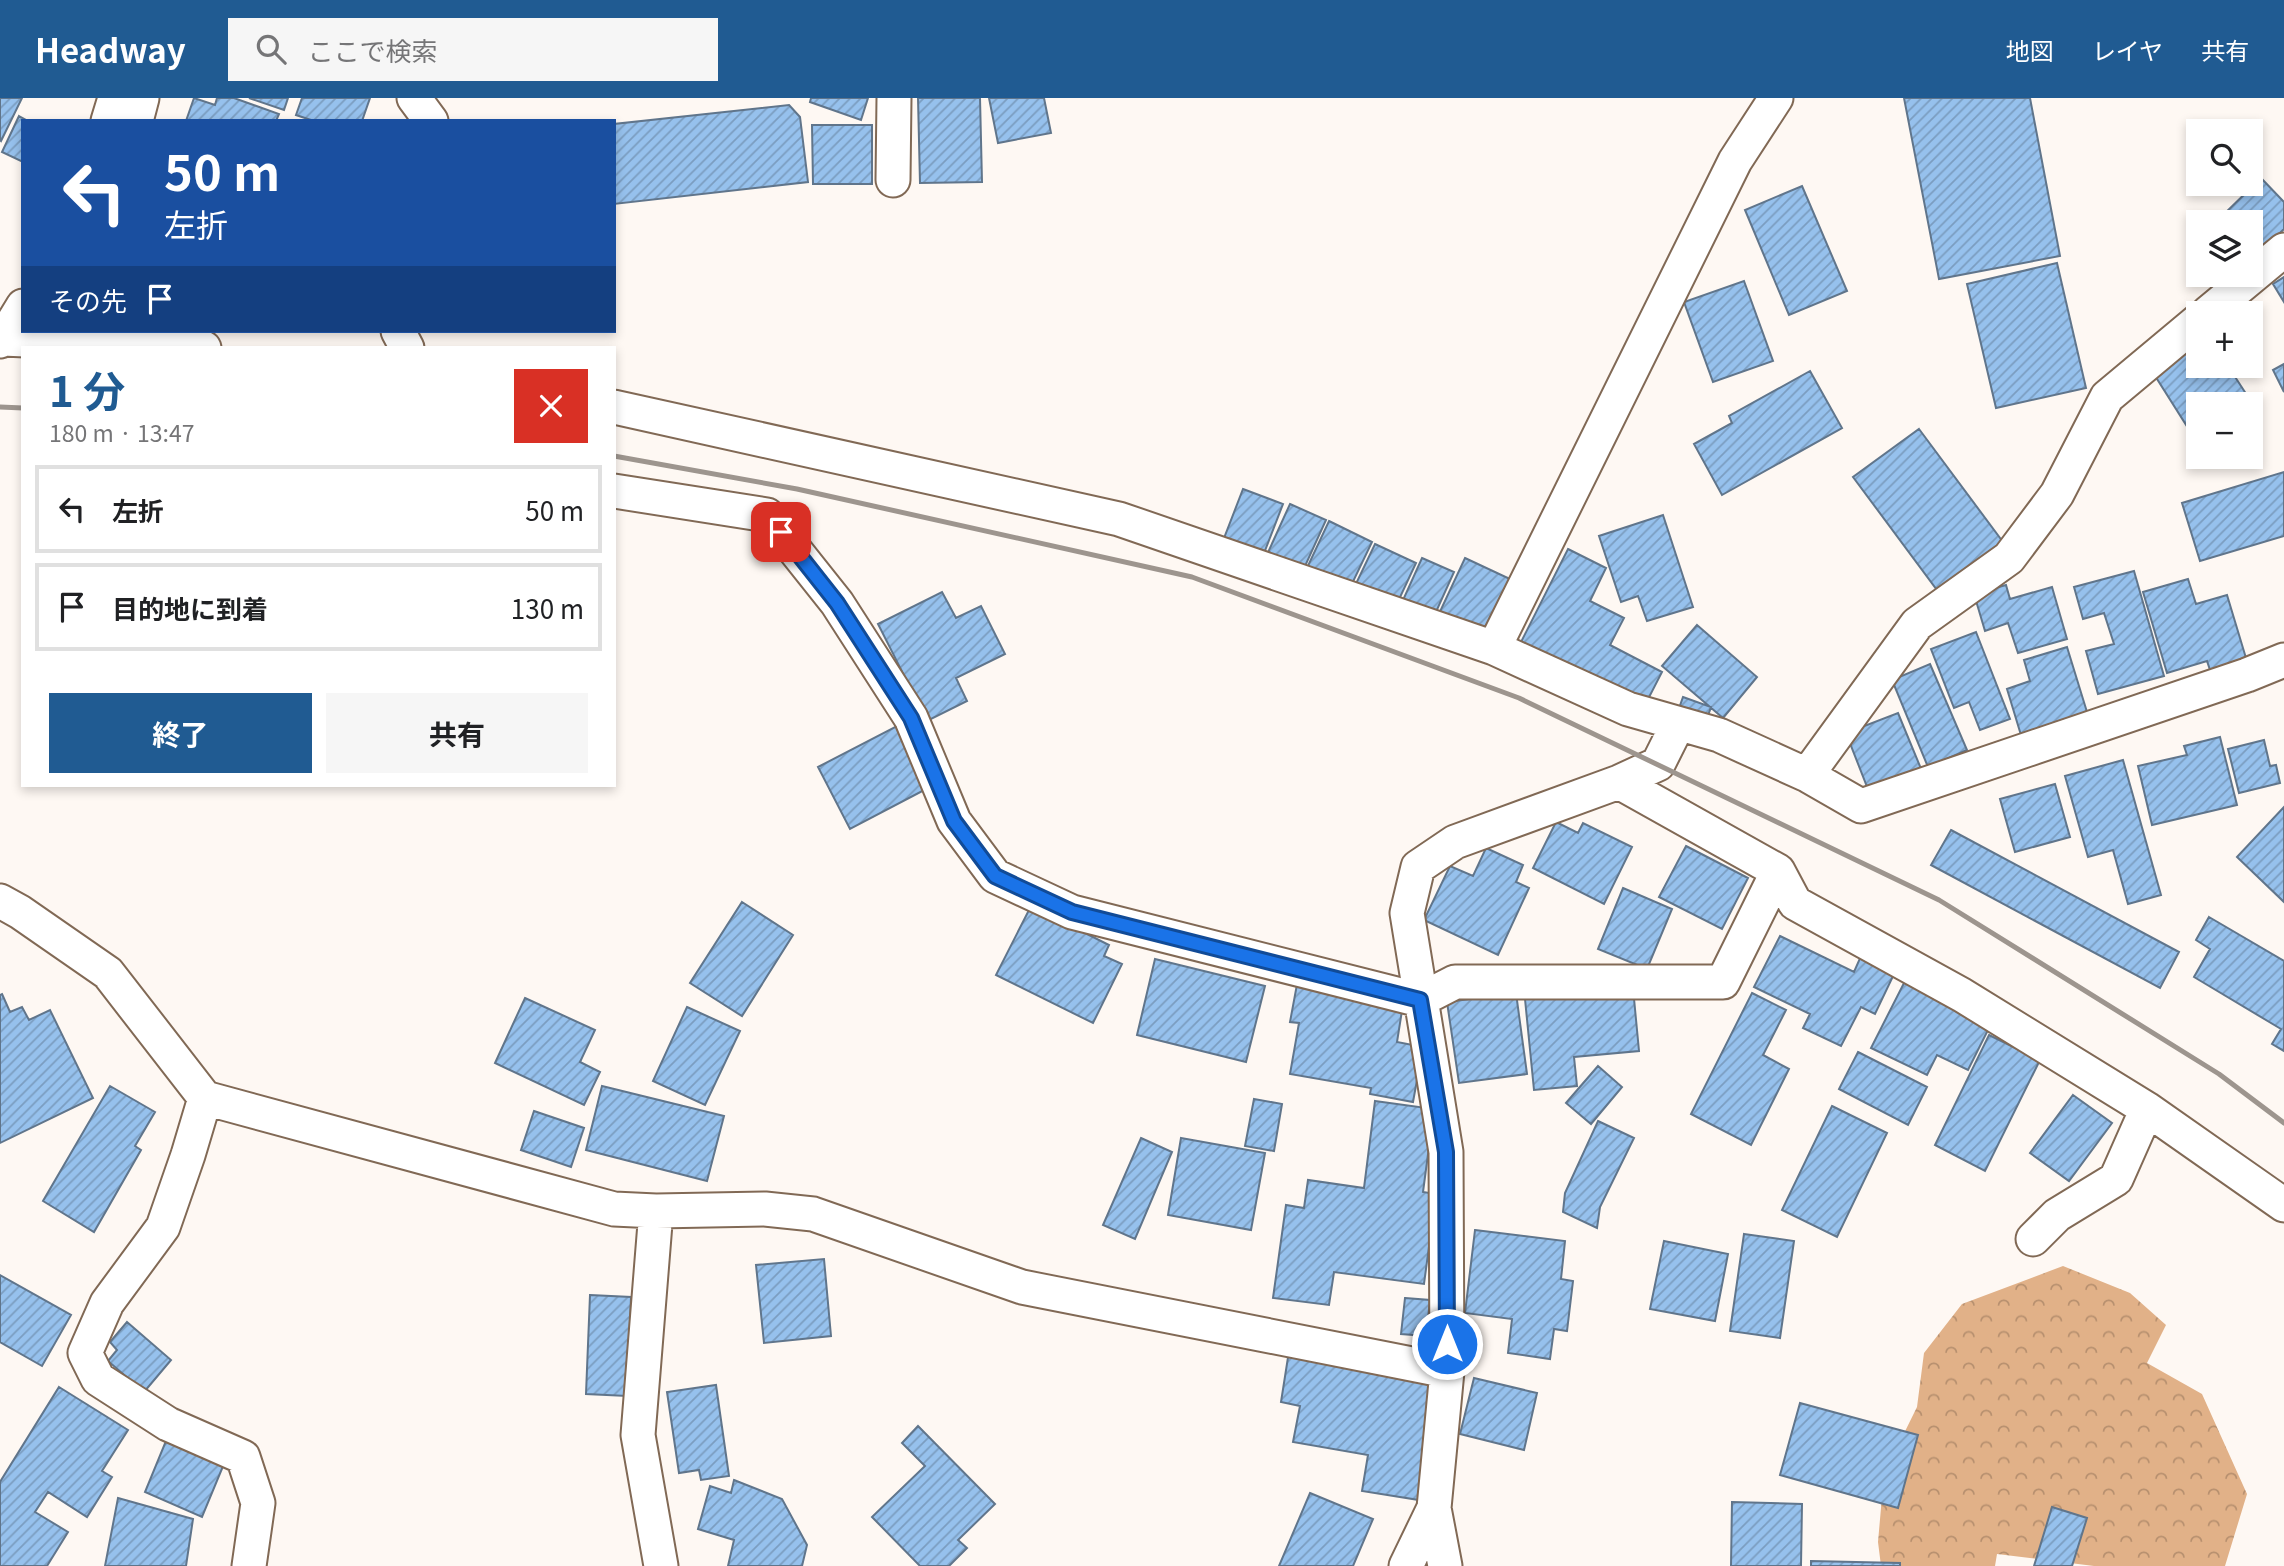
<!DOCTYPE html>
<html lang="ja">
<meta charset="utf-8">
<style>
:root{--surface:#fff;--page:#f6f6f6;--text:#202124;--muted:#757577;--line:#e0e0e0;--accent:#205b92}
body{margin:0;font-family:Georgia,"Noto Sans JP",serif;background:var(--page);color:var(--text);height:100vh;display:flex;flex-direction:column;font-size:26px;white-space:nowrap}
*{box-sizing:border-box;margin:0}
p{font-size:23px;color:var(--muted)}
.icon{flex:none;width:38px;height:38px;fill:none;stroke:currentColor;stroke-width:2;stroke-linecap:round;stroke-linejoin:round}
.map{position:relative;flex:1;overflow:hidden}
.sheet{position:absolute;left:21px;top:248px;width:595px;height:441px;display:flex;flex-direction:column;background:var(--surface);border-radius:0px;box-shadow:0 4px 10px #0003}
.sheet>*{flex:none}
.guide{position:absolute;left:21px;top:21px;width:595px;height:214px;border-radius:0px;box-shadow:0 4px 10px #0003;background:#1a4fa0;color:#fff;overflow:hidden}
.fabs{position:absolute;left:2186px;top:21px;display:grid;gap:14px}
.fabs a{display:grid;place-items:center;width:77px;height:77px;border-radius:0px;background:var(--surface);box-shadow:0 4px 10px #0003;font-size:35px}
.pin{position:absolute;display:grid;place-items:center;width:60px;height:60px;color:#fff;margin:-30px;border-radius:14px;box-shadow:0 4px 10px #0006}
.me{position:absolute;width:77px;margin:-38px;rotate:0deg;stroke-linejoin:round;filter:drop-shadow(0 0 5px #0008)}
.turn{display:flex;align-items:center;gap:24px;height:147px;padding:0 28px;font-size:32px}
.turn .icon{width:91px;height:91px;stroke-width:2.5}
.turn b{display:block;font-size:49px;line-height:60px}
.then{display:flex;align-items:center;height:66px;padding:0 28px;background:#0003;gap:14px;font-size:26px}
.round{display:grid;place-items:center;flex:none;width:74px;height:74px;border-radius:0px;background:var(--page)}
.summary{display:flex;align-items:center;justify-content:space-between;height:119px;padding:0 28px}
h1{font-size:42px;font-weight:700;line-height:52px;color:var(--accent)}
.cta{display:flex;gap:14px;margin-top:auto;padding:14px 28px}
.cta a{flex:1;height:80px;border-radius:0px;background:var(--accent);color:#fff;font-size:28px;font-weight:700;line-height:80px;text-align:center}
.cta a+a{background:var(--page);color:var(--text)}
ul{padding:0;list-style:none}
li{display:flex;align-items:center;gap:21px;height:88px;margin:0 14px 10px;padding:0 14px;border:4px solid var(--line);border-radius:0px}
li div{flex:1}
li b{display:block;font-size:26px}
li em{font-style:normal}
header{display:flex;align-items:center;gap:42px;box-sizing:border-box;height:98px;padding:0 35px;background:var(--accent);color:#fff}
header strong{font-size:33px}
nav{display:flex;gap:38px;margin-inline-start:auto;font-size:24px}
.search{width:490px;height:63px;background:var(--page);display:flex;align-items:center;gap:18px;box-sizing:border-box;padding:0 24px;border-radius:0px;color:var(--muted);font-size:26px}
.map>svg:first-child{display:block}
</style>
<header>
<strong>Headway</strong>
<div class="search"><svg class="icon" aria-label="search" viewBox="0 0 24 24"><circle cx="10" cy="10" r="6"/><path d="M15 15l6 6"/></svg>ここで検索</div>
<nav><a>地図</a><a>レイヤ</a><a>共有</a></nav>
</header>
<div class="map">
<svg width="2284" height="1468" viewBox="0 0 2284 1468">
<defs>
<pattern id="forest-crowns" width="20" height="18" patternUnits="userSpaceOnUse" patternTransform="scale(1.75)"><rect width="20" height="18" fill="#e1b188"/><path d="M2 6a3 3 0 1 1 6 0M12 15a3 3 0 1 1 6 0" fill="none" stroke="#b7906f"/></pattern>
<pattern id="building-hatch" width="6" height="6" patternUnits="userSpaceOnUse" patternTransform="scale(1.75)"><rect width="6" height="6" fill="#96c1ed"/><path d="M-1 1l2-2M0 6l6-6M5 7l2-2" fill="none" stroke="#7b9dc0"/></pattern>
</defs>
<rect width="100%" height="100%" fill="#fef8f3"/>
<path fill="url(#forest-crowns)" d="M2063,1168l67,27 36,32 -19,38 55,31 45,100 -22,72h-131l-97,-12 -2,12h-114l-3,-24 6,-68 33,-67 7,-54 38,-49z"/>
<path fill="url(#building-hatch)" stroke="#60758b" stroke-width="2" d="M0,0h22l-21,43 -1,-1z
M194,0l21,7 2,-7h17l45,16 -3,7h-90z
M249,0h39l-4,12z
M302,0h68l-8,23h-48l-18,-6z
M811,0h57l-7,22 -51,-18z
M918,0h62l2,84 -62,1z
M989,0h55l7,35 -53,10z
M1904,0h126l30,158 -121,23z
M789,7l11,12 8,65 -194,22v-80z
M19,18l9,5h-5v41l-21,-10z
M812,27h60v59h-59z
M2261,80l23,24v27l-34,33v-40h-34z
M1802,88l45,105 -58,24 -44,-105z
M2057,165l29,125 -90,20 -29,-124z
M2284,179v25l-11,-18z
M1744,183l29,80 -60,21 -29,-80z
M2198,245v23h30l24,37 -54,1v33l-3,2 -43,-68z
M2284,266v28l-11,-22z
M1810,273l32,57 -120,67 -28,-51 38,-21 -3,-7z
M1919,331l84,113 -66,48 -84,-113z
M2284,374v64l-84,25 -18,-58z
M1243,391l40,15 -22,57 -40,-15z
M1290,406l36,16 -25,55 -36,-16z
M1663,417l30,92 -46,14 -9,-25 -17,6 -22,-66z
M1329,423l43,21 -23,48 -43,-20z
M1375,446l41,19 -21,45 -42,-18z
M1568,451l38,19 -16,33 34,17 -14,27 52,27 -19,37 -124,-63z
M1422,460l32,14 -23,51 -32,-14z
M1465,460l45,21 -27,60 -46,-21z
M2134,473l30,105 -66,18 -12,-43 28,-7 -10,-31 -21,6 -9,-32z
M2188,481l8,25 31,-9 22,73 -36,11 -6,-18 -40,12 -24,-81z
M2006,487l4,14 42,-12 15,52 -49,14 -10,-30 -23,8 -11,-37z
M942,494l14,26 25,-12 24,48 -49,24 11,23 -40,20 -49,-97z
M1697,527l60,52 -34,41 -61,-52z
M1976,534l34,87 -30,11 -11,-28 -15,6 -23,-59z
M2067,549l24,78 -67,20 -17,-56 23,-8 -6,-21z
M1930,566l37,86 -39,17 -36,-87z
M1683,599l28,10 -7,20 -28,-10z
M1898,615l26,63 -53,21 -25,-64z
M897,628l33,61 -80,42 -32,-62z
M2220,639l17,68 -85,20 -14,-59 49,-11 -3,-9z
M2264,642l6,26 6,-1 4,18 -41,10 -11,-44z
M2123,662l38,135 -33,9 -15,-54 -25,7 -23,-81z
M2055,686l15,53 -55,15 -15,-53z
M2284,709v95l-47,-45z
M1556,724l22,11 5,-10 49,24 -28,57 -71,-36z
M1951,732l228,122 -19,36 -229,-123z
M1686,748l62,32 -26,51 -63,-32z
M1486,750l37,17 -7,17 13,6 -31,67 -74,-35 26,-54 23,10z
M1623,790l49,21 -25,60 -49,-20z
M742,804l51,33 -51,81 -52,-33z
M1031,808l78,39 -5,11 18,8 -29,59 -97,-48z
M2209,819l75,44v90l-12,-7 9,-15 -87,-52 16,-28 -14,-9z
M1780,838l74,36 7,-16 34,16 -20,42 -14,-7 -20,39 -38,-18 7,-14 -56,-27z
M1155,861l110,27 -19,76 -109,-27z
M1298,881l106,19 -7,44 26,5 -10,55 -43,-8 1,-6 -81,-14 9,-51 -9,-1z
M1905,883l86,43 -23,46 -31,-15 -10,20 -56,-27z
M1633,890l6,63 -65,6 3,29 -43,4 -9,-91z
M1516,895l11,81 -68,9 -12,-81z
M1752,895l34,17 -23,45 26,14 -38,76 -60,-31z
M2,896l8,18 12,-5 7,13 21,-10 43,88 -93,45v-148z
M525,900l70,32 -15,32 20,10 -16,33 -89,-42z
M687,909l53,24 -35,74 -52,-24z
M1989,937l51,25 -55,111 -50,-26z
M1858,954l69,35 -19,38 -69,-36z
M1598,968l24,21 -31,37 -25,-21z
M110,988l45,26 -20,34 6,4 -47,82 -51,-31z
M602,988l122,30 -17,65 -121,-31z
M2073,997l39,28 -43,58 -39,-28z
M1254,1001l28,5 -8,47 -29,-5z
M1375,1003l59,8 -11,83 13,2 -12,90 -90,-12 -5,33 -56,-7 13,-93 18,3 4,-28 56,8z
M1832,1008l55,27 -50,104 -55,-27z
M534,1013l50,17 -13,39 -50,-17z
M1598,1023l36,17 -34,69 -3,21 -34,-16 2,-19z
M1141,1040l31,14 -37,87 -32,-14z
M1181,1040l84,15 -14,77 -83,-15z
M1475,1132l90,11 -4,38 12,2 -6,50 -13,-2 -4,30 -42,-6 4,-34 -47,-6z
M1744,1136l50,7 -14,97 -50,-7z
M1664,1143l64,13 -13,67 -65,-12z
M824,1161l7,77 -67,7 -8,-78z
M0,1177l71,40 -29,51 -42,-24z
M590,1197l41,2 -4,99 -41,-2z
M1405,1200l25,2 -4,36 -25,-2z
M127,1224l44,38 -27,32 -36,-31 9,-11 -7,-8z
M1289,1253l150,26 -20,123 -57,-9 6,-36 -75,-13 7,-36 -19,-4z
M1474,1280l63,15 -13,57 -64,-16z
M716,1287l13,91 -28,4 -2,-10 -20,3 -12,-81z
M59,1289l69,43 -26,41 10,6 -25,40 -39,-25 -13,20 33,20 -21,34h-47v-84z
M1800,1305l118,32 -20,73 -118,-33z
M918,1328l77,78 -37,36 9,8 -18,18h-29l-48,-49 53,-51 -23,-23z
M168,1338l58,23 -24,58 -57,-25z
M734,1382l48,19 25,46 -5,21h-74l6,-26 -36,-11 12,-43 21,7z
M1310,1395l63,26 -20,47h-74z
M118,1400l75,21 -7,47h-81z
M1732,1404l70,2 -1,62h-70z
M2052,1409l35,11 -15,48h-38z
M1811,1463l89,2v3h-89z"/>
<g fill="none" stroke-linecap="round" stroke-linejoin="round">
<defs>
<path id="street" d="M414,0l17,23
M108,23l7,-23
M136,23l6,-23
M893,82l1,-82
M2208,215l76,-63
M398,233l9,17
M3,241l20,-33
M0,243l3,-2 201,9
M614,309l505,112 375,129 134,61 91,26 88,40 54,31 386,-131 37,-15
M614,393l153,24 70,88 74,115 43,103 41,55 77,36 348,88 35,-18h268l55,-111
M1494,550l241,-487 41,-63
M1807,677l110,-151 92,-66 48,-64 50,-97 91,-76
M1619,684l159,89 17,32 167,92 185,114 137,96
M0,803l20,11 88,61 97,125 409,111 42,2 109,-2 48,5 209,73 425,84
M205,1000l-17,57 -25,72 -56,76 -22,50 13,26 70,45 75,33 15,46 -9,63
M656,1113l-18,224 23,131
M2033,1141l24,-24 59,-36 31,-70
M1434,1410l11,58
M1406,1468l28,-58 13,-137 -1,-219 -39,-239 11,-46 37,-25 164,-60 39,-18 20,-40"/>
</defs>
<use href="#street" stroke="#816955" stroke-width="37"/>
<use href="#street" stroke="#fff" stroke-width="33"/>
<path stroke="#9d958e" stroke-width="5" d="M0,309l23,1
M614,358l183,33 395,88 327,121 420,202 280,174 65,49"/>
</g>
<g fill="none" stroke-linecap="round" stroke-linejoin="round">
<defs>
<path id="route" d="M781,434l56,71 74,115 43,103 41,55 77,36 348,88 26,152 1,192"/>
</defs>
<use href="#route" stroke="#114b97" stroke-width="18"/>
<use href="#route" stroke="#1a73e8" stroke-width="12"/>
</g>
</svg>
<div class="fabs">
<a><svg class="icon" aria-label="search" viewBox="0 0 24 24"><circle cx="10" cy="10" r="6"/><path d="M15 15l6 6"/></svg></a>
<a><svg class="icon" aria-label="layers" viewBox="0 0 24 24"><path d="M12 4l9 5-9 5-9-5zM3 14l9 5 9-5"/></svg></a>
<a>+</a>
<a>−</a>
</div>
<div class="pin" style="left:781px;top:434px;background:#d93025"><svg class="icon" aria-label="arrive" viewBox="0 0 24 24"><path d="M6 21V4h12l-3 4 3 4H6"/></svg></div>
<svg class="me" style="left:1447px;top:1246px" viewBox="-20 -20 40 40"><circle r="17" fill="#1a73e8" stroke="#fff" stroke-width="3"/><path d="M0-11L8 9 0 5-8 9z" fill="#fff"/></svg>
<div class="guide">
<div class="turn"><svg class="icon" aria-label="left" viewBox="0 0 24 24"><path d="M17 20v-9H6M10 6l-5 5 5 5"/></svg><div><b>50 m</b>左折</div></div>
<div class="then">その先<svg class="icon" aria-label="arrive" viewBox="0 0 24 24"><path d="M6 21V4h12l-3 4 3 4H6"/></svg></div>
</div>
<section class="sheet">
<div class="summary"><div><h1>1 分</h1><p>180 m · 13:47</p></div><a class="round" style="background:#d93025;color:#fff"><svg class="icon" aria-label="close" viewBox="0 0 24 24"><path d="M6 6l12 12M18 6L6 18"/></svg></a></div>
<ul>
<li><svg class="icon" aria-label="left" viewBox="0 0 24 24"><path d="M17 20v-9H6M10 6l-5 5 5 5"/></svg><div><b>左折</b></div><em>50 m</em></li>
<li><svg class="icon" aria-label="arrive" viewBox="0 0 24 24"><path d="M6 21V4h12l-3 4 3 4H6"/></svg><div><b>目的地に到着</b></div><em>130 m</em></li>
</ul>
<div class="cta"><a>終了</a><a>共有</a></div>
</section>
</div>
